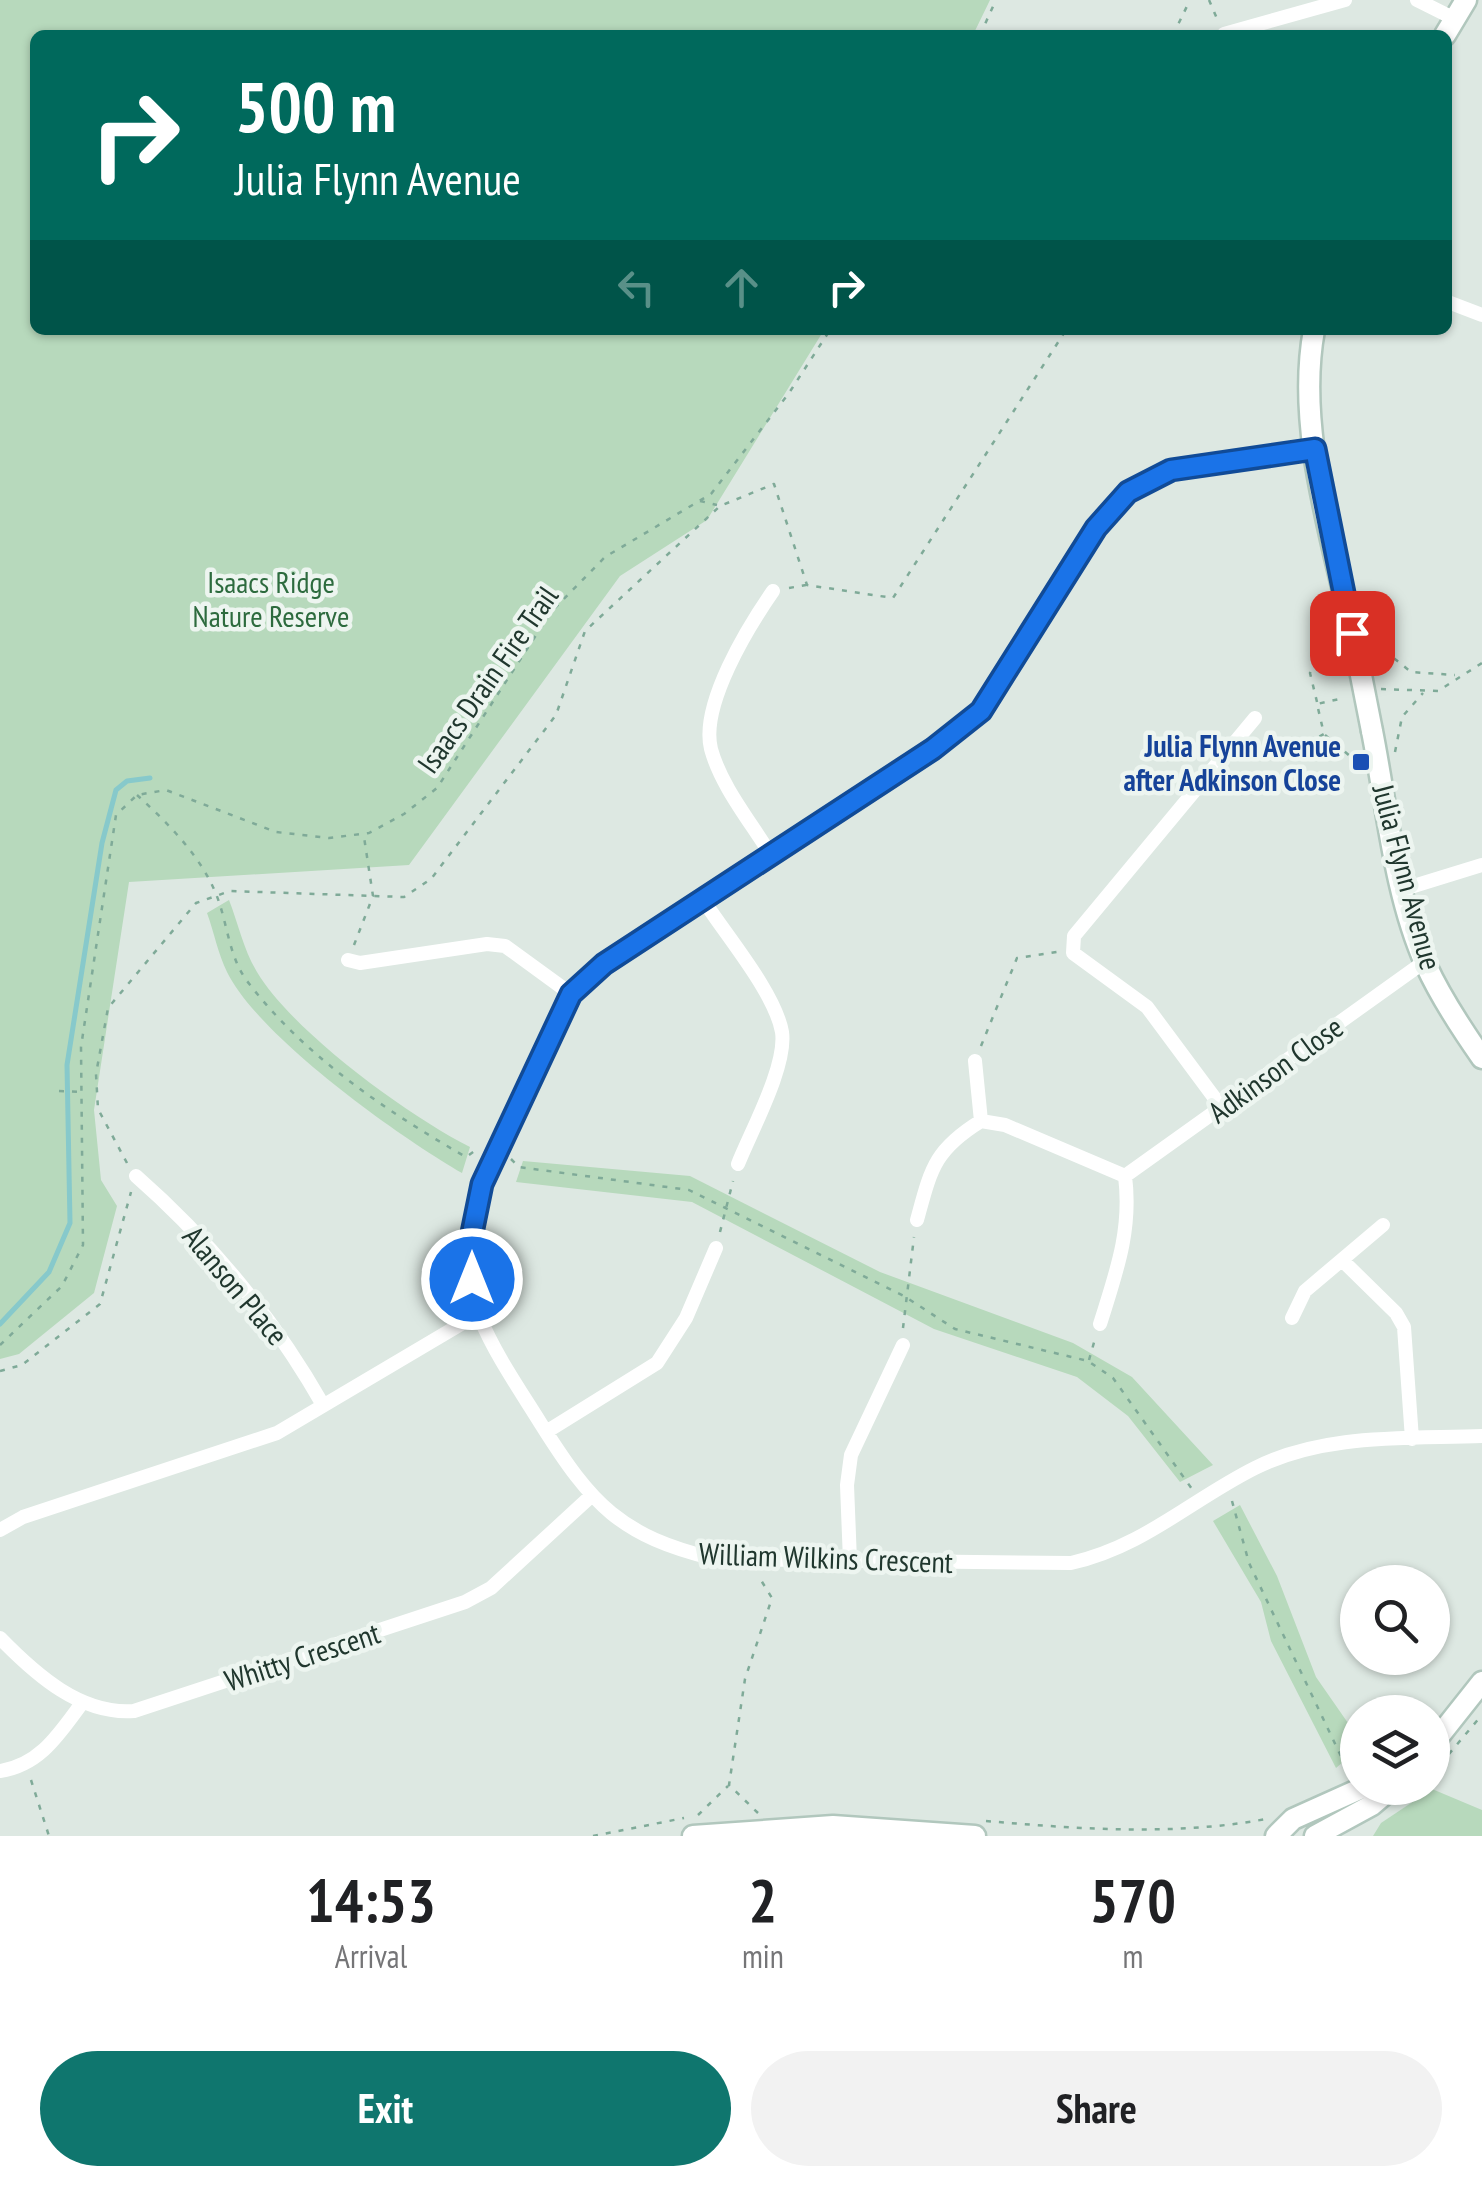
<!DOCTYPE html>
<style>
:root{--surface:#fff;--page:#f2f2f2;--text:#202124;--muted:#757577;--accent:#0f766e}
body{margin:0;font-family:"PT Sans Narrow",sans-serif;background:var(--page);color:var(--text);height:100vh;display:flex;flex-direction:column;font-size:38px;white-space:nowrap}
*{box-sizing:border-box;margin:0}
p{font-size:32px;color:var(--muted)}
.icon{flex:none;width:55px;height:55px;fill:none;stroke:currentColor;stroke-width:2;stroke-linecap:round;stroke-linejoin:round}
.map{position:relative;height:1836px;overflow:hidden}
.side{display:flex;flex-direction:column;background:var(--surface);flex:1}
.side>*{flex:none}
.guide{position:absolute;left:30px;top:30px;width:1422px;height:305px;border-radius:15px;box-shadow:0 2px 8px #0004;background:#00695c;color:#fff;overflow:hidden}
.controls{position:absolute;left:1340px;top:1565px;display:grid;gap:20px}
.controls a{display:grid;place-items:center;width:110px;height:110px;border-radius:50%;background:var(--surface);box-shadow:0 2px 8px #0004;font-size:50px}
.pin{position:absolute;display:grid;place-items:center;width:85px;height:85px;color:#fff;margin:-42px;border-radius:20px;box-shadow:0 5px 15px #0006}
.me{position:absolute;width:110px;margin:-55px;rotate:0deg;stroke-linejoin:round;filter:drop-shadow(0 0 8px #0008)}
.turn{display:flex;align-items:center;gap:35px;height:210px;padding:0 40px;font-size:45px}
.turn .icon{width:130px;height:130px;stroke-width:2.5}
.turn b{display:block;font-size:70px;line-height:85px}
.lanes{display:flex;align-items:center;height:95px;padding:0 40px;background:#0003;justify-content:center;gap:50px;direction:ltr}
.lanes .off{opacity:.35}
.eta{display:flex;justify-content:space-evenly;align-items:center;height:170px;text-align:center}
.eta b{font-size:60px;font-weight:800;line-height:70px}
.primary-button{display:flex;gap:20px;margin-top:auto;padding:20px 40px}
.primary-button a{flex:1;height:115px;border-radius:60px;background:var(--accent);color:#fff;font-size:40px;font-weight:800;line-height:115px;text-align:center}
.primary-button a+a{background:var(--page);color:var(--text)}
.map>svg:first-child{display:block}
</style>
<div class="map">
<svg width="1482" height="1836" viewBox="0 0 1482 1836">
<rect width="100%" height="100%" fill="#dde8e2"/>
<path fill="#b7d9bc" d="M0,0h990l-17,35h-938v295h789l-117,190 -87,56 -211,289 -280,17 -35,228 7,70 16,26 -23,87 -75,61 -19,5z
M229,900c9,23 15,51 28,72 36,60 150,143 213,175l-8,26c-64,-37 -203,-136 -235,-201 -9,-18 -13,-40 -20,-59z
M523,1161l167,15 190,96 193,71 59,34 81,88 -33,17 -52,-66 -51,-39 -143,-48 -242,-127 -176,-20z
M1240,1505l37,71 39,101 41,59v14l-21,18 -65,-127 -10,-39 -48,-81z
M1432,1789l50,21v26h-109l8,-13z"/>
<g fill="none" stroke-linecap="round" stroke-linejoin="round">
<path stroke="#87c9cb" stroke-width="5" d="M0,1324l49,-52 21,-49 -3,-158 35,-222 14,-53 11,-9 23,-3"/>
<defs>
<path id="secondary" d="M1445,35l21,-35
M1314,330c-19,103 22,218 42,320
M1372,731c15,75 22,163 54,234 15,33 35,63 56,93
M1432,1745l50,-63
M693,1836l140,-10 142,10
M1276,1836l17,-17 69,-31
M1315,1836l57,-31 20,-17"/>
</defs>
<use href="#secondary" stroke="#b1c7bd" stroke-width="25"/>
<path stroke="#7faa98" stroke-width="2.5" stroke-dasharray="5 8" stroke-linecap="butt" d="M1209,0l9,21
M980,35l16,-35
M1173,35l17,-35
M700,501l17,4
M789,588l17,-3
M1374,642l37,30 44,3
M1381,689l57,2 44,-28
M1317,702l-7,-29 15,-38h6
M1325,735l32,27
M1246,752l43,2 35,-20 -7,-30 27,-6
M1395,752l7,-35 21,-24
M137,795c32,29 68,65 82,107 9,27 11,56 28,79 57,75 139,130 219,176l13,-9
M354,945l19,-49 -9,-59
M981,1046l36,-88 40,-6
M59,1091l22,1
M511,1159l8,8 170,23 215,106 51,33 133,32 25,17 79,111
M127,1163l-29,-54 -2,-35 12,-66 88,-105 34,-12 174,6 27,-18 125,-164 29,-84 135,-125 54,-22 33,101 86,13 173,-268
M720,1232l13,-51
M903,1328l11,-91
M0,1345l62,-59 21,-41 -2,-198 35,-232 21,-20 29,-5 110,42 53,6 40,-5 35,-19 33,-26 114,-176 54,-55 106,-63 78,-101 41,-63
M1089,1360l6,-21
M0,1371l22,-6 78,-61 31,-112
M1232,1501l17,62 100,210
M1432,1774l49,-58
M31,1780l18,56
M758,1813l-29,-28 16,-106 27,-81 -13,-21
M698,1815l30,-29
M986,1821c93,8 189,15 280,-2
M593,1836l91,-18"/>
<path stroke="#fff" stroke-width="14" d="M1417,0l36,18
M1224,34l121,-34
M1448,302l34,13
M1315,449l-144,21 -43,21 -32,37 -115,183 -48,38 -329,215c-11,10 -26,20 -34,32 -19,28 -31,65 -46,96 -32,68 -76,149 -44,226 16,38 40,72 61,106 51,81 79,112 174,135l356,4c72,-16 120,-63 184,-95 69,-35 152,-29 227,-32
M769,852c-19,-31 -48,-66 -58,-103 -11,-44 37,-122 62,-158
M1404,889l78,-24
M702,898c22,35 73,94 80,134 5,34 -31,99 -44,132
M348,960l12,3 127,-19 18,2 66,48
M975,1061l6,60
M1222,1108l-75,-101 -74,-54 1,-17 181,-218
M136,1176c74,65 138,143 187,229
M1125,1176l299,-214
M917,1220c14,-51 17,-70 64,-99l24,4 120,51c7,54 -9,97 -25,148
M1344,1262l52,51 8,14 8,112
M1292,1318l13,-27 78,-66
M546,1432l111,-69 29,-45 30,-70
M0,1530l23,-13 254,-84 201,-119
M850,1561l-3,-76 4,-30 52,-110
M0,1638c36,37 81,77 134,73l331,-109 26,-14 99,-91
M0,1771c40,-6 59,-37 82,-68"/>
<use href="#secondary" stroke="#fff" stroke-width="20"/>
<defs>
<path id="secondary-bridge" d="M1356,650l16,81"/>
</defs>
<use href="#secondary-bridge" stroke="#b1c7bd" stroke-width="25" stroke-linecap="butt"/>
<use href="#secondary-bridge" stroke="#fff" stroke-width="20"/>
</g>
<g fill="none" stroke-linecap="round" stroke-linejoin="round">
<defs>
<path id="route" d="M472,1279v-46l10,-49 89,-190 33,-30 329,-215 48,-38 115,-183 32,-36 43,-22 144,-21 37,184"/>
</defs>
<use href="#route" stroke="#114b97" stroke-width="25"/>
<use href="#route" stroke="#1a73e8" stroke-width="18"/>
</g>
<rect fill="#1a4fb4" stroke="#edf5f0" stroke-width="4" x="1351" y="752" width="20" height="20" rx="5"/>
<g text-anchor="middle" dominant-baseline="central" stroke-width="9" stroke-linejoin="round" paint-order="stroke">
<g font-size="30" fill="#2d6b3e" stroke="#edf5f0">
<text x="271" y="581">Isaacs Ridge<tspan x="271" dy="34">Nature Reserve</tspan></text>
</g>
<g font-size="30" fill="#20372e" stroke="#edf5f0">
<text transform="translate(487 679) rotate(-55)">Isaacs Drain Fire Trail</text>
<text transform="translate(1408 877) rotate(75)">Julia Flynn Avenue</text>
<text transform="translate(1275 1069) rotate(-36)">Adkinson Close</text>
<text transform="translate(236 1285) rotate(50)">Alanson Place</text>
<text transform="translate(826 1557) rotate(2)">William Wilkins Crescent</text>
<text transform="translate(302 1656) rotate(-18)">Whitty Crescent</text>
</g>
<g font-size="30" font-weight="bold" fill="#164399" stroke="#edf5f0" text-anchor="end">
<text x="1341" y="745">Julia Flynn Avenue<tspan x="1341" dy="34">after Adkinson Close</tspan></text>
</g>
</g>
</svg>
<div class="controls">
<a><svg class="icon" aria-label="search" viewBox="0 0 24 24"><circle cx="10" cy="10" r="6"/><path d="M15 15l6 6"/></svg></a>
<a><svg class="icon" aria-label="layers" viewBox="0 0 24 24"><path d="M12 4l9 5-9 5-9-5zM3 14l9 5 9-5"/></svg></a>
</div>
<div class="pin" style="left:1352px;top:633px;background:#d93025"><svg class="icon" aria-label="arrive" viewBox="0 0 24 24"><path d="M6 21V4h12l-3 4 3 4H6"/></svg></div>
<svg class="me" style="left:472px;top:1279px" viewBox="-20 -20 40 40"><circle r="17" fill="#1a73e8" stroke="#fff" stroke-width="3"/><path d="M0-11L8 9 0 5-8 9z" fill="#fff"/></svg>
<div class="guide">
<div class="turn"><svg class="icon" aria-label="right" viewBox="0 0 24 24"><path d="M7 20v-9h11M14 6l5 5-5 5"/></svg><div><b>500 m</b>Julia Flynn Avenue</div></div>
<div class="lanes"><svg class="icon off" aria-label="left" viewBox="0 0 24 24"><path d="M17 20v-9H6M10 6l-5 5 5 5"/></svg><svg class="icon off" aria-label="ahead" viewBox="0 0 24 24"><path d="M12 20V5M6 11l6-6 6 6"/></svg><svg class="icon" aria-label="right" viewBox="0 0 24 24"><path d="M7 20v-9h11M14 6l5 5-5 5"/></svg></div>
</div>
</div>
<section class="side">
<div class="eta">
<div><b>14:53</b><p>Arrival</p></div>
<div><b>2</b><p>min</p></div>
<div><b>570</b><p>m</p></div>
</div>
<div class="primary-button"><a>Exit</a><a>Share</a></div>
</section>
